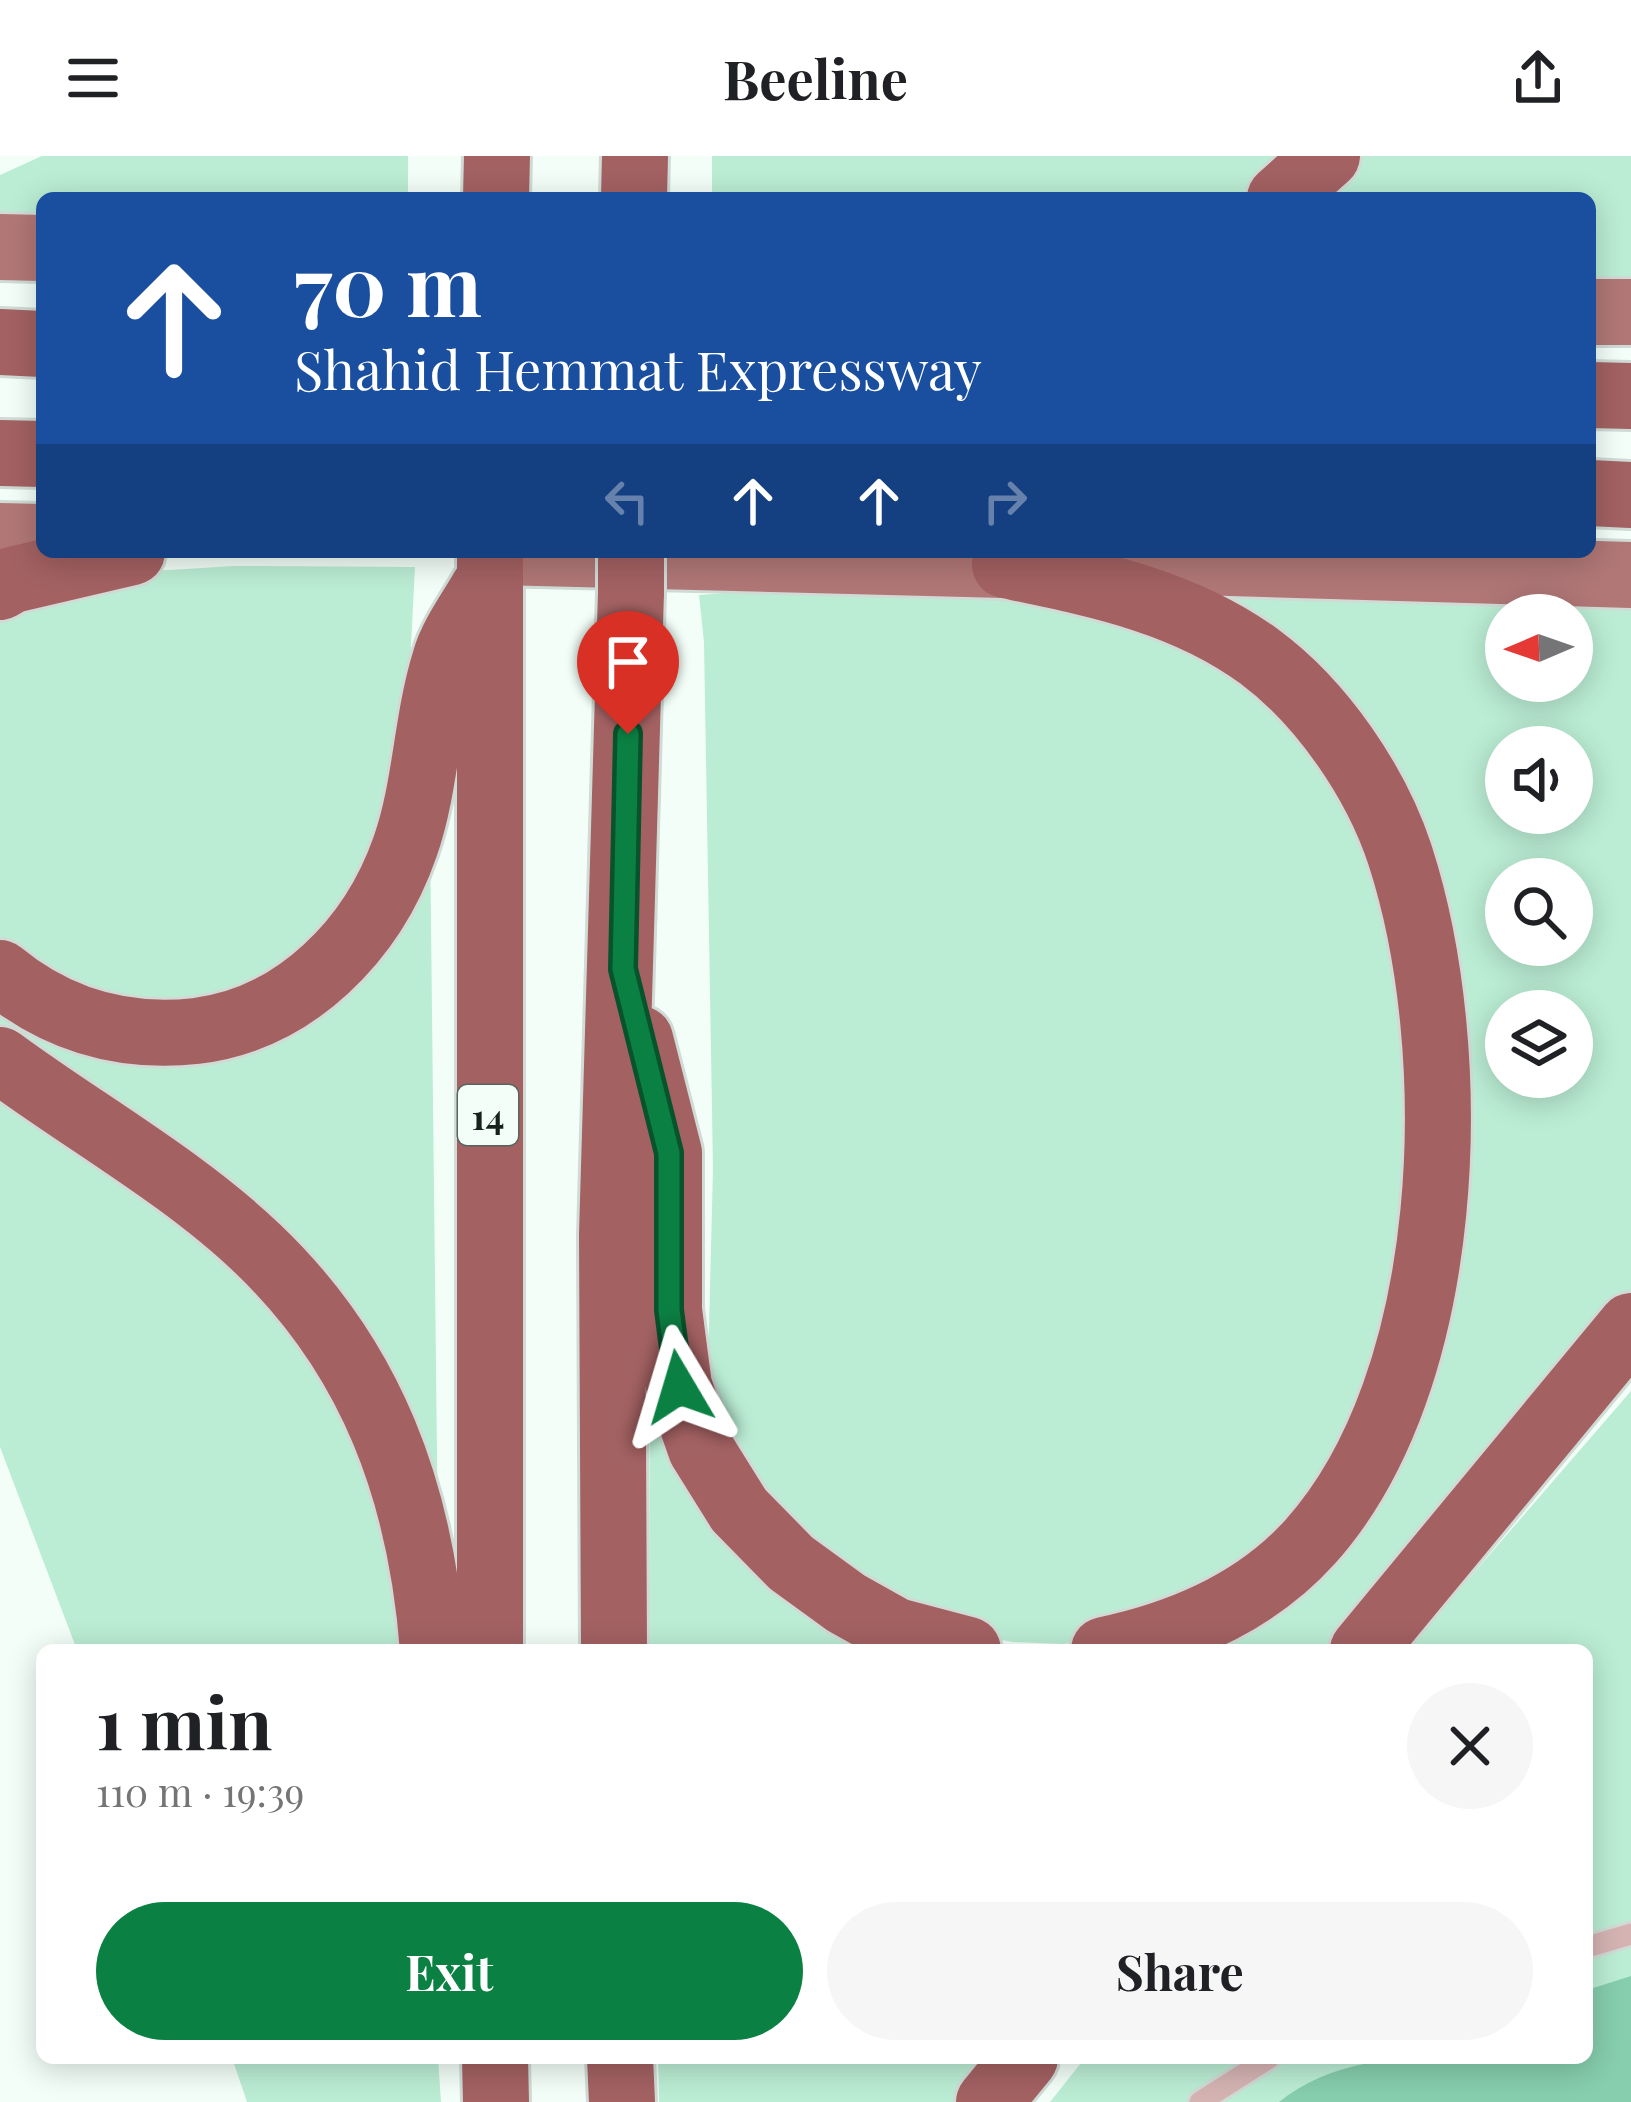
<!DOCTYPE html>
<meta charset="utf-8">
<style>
:root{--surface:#fff;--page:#f6f6f6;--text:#202124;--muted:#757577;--accent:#0b8043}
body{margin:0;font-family:"Playfair Display",serif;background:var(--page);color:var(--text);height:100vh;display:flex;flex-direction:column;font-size:45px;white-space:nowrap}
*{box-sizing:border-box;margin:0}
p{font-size:39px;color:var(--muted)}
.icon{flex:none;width:66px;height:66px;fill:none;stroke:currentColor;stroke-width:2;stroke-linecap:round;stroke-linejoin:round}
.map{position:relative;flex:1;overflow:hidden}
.panel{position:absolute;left:36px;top:1488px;width:1557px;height:420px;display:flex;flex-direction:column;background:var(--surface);border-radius:18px;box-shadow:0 6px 30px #0003}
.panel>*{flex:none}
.guide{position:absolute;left:36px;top:36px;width:1560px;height:366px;border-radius:18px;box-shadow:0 6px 30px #0003;background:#1a4fa0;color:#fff;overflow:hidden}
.needle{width:78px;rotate:268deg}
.controls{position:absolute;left:1485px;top:438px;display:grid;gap:24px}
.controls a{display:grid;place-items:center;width:108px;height:108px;border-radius:50%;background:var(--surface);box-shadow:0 6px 30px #0003;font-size:60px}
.pin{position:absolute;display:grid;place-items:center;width:102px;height:102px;color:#fff;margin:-123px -51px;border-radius:50% 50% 50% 0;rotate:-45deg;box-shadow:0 0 12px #0007}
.pin .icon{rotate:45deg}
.me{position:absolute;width:132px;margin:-66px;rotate:353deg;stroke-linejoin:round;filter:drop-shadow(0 0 9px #0008)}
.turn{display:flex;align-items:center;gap:42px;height:252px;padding:0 60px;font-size:54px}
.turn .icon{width:156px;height:156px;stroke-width:2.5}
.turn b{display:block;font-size:84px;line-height:102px}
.lanes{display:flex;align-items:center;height:114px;padding:0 60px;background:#0003;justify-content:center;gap:60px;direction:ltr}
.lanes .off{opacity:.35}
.round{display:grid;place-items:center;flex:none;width:126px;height:126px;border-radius:63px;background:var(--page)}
.headline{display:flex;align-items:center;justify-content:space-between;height:204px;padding:0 60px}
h1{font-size:72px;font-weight:700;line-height:90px}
.primary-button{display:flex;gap:24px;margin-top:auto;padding:24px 60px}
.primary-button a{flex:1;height:138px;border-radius:72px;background:var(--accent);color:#fff;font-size:48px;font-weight:700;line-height:138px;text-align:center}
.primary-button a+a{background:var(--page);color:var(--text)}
header{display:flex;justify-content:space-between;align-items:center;height:156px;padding:0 60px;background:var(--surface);font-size:54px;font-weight:700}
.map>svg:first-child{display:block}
</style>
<header><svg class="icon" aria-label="menu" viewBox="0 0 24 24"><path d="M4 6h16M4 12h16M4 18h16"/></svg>Beeline<svg class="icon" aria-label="share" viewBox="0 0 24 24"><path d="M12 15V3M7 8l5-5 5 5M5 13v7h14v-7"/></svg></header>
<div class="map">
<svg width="1631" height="1946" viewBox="0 0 1631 1946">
<rect width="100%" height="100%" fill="#f3fef8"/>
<path fill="#bbedd4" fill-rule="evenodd" d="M42,0h366v42h-366v28h-42v-51z
M712,0h595l-49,42h-546z
M1355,0h276v141l-41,-1v-98h-275z
M234,410l181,1 -9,175 -11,70 -91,159 -161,45 -143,-64v-345l137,-35z
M903,424l147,10 182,72 115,125 53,147 16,266 -57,227 -79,120 -160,91 -57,6 -50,-2 -62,-11 -171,-108 -73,-116 6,-238 -9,-527 -5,-47z
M1278,431l353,10v702l-292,351h-159l199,-178 64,-564 -235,-312zM1506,459h66v66h-66zM1506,591h66v66h-66zM1506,723h66v66h-66zM1506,855h66v66h-66z
M430,678l8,712 -35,-116 -403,-393v-43l202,56z
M0,927l175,123 174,190 66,254h-338l-77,-203z
M650,1119l13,108 239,267h-253z
M1631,1235v711h-581l35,-44h502v-408h-180z
M232,1902h206l3,44h-194z
M658,1902h347l-37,44h-309z"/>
<path fill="#86cead" d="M1631,1820v126h-352c79,-64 211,-44 308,-44v-68z"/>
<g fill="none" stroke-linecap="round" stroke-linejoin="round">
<defs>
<path id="lane" d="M1587,1791l44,-13
M1200,1946l69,-44"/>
<path id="primary" d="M0,91l42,1
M1590,156h41
M0,380l42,1
M503,396l502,13 192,-3 434,13"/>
<path id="highway" d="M496,42l1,-42
M634,42l1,-42
M1280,42l47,-42
M0,186l42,2
M1590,239l41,1
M0,297l42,1
M1590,337l41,2
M490,396v1098
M1005,409c90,19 179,36 255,92 62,46 116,125 140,198 64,197 55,526 -90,687 -54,60 -130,92 -206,108
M0,431l12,-7 120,-28
M0,817c57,47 122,66 196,58 100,-12 177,-92 209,-184 21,-59 21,-126 40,-187 7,-25 26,-50 39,-73
M640,883l29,114v157l10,76 22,63 38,61 52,53 55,40 50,28 72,19
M0,904c84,62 183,117 258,189 115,110 163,245 175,401
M614,1494l-2,-415 19,-643
M1363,1494l268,-324
M495,1902l1,44
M620,1902l2,44
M989,1946l36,-44"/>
</defs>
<use href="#lane" stroke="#d0dbd5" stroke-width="27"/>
<use href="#primary" stroke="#d0dbd5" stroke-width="72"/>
<use href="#highway" stroke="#d0dbd5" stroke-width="72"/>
<use href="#lane" stroke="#d5b3b3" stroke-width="21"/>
<use href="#primary" stroke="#b17777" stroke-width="66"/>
<use href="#highway" stroke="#a36162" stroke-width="66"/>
<defs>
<path id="highway-bridge" d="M631,436v-40"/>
</defs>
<use href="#highway-bridge" stroke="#d0dbd5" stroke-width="72" stroke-linecap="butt"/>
<use href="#highway-bridge" stroke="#a36162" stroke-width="66"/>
</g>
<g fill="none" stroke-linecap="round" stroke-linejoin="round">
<defs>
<path id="route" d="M628,578l-5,235 46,184v157l10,77"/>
</defs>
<use href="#route" stroke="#07532c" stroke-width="30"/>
<use href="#route" stroke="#0b8043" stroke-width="21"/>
</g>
<g text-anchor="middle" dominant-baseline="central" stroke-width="10" stroke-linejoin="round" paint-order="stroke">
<rect fill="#f3fef8" stroke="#5a645f" stroke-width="3" x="458" y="929" width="60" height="60" rx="9"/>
<g font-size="36" font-weight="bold" fill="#18221d">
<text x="488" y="959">14</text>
</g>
</g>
</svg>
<div class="controls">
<a><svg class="needle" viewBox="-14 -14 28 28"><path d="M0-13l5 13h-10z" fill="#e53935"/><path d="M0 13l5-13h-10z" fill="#757577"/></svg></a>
<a><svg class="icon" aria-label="sound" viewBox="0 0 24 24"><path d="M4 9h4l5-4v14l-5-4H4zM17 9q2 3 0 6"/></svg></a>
<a><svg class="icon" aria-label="search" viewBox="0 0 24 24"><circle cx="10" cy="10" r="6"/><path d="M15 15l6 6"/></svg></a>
<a><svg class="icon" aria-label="layers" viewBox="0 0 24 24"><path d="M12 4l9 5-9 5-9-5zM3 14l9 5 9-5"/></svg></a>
</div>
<div class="pin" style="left:628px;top:578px;background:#d93025"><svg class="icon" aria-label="arrive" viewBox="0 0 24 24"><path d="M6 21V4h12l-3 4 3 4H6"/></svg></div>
<svg class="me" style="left:679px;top:1231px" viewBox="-20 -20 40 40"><path d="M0-17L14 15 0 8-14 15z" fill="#0b8043" stroke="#fff" stroke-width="4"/></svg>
<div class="guide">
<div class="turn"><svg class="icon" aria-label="ahead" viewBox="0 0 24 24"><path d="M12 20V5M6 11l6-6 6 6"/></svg><div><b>70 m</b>Shahid Hemmat Expressway</div></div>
<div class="lanes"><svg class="icon off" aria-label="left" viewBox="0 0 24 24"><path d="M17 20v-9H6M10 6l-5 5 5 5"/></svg><svg class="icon" aria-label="ahead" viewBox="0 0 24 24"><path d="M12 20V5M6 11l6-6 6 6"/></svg><svg class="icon" aria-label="ahead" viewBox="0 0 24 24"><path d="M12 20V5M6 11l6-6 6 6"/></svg><svg class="icon off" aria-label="right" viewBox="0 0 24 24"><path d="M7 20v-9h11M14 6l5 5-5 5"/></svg></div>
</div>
<section class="panel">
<div class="headline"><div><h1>1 min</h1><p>110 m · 19:39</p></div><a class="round"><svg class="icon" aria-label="close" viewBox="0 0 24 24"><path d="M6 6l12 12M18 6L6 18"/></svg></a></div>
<div class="primary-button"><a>Exit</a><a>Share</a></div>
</section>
</div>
